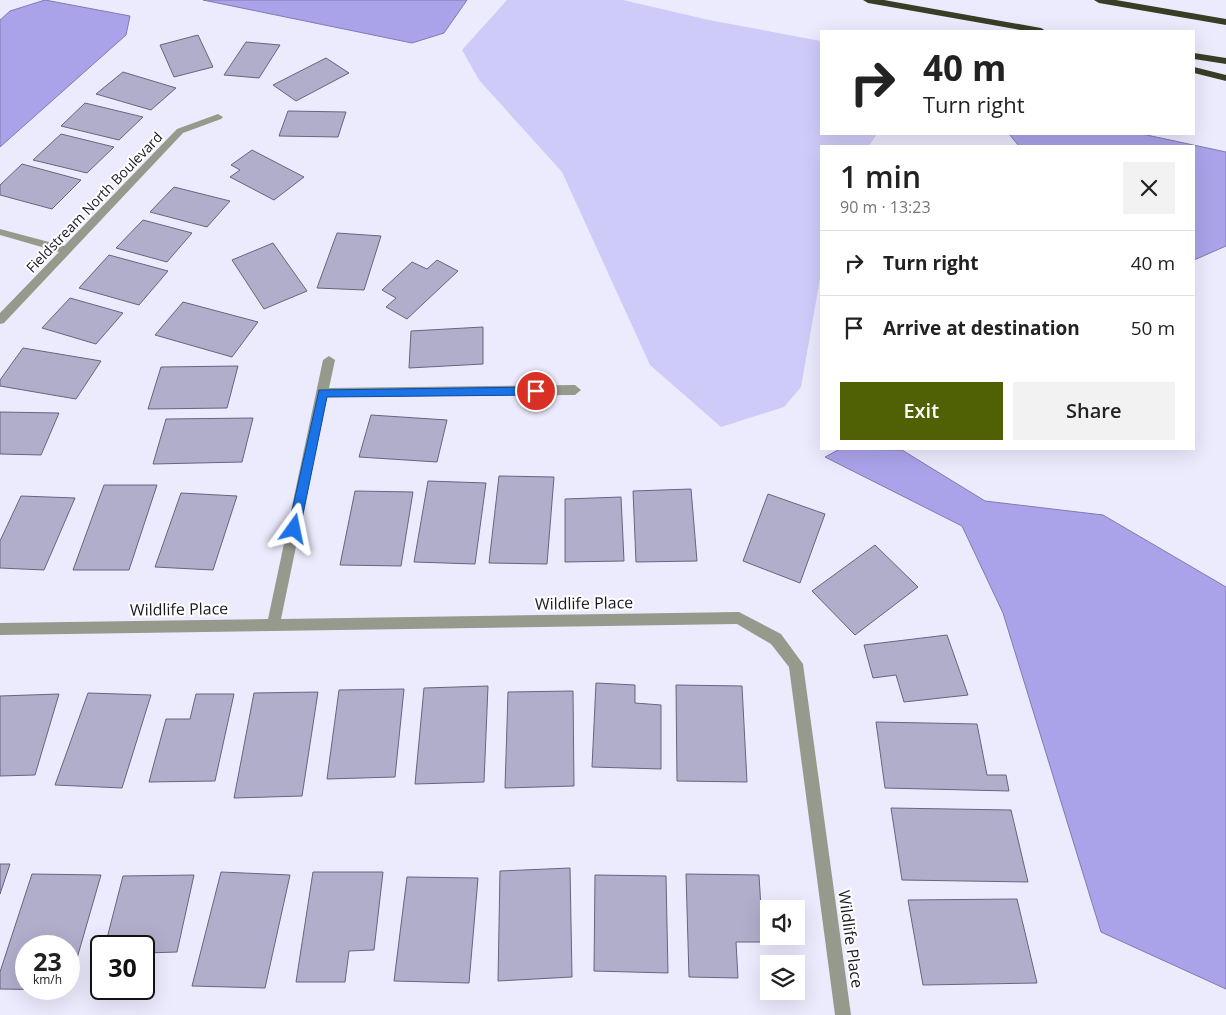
<!DOCTYPE html>
<meta charset="utf-8">
<style>
:root{--surface:#fff;--page:#f2f2f2;--text:#222;--muted:#767676;--line:#e0e0e0;--accent:#506004}
body{margin:0;font-family:"Open Sans",sans-serif;background:var(--page);color:var(--text);height:100vh;display:flex;flex-direction:column;font-size:19px;white-space:nowrap}
*{box-sizing:border-box;margin:0}
p{font-size:16px;color:var(--muted)}
.icon{flex:none;width:28px;height:28px;fill:none;stroke:currentColor;stroke-width:2;stroke-linecap:round;stroke-linejoin:round}
.map{position:relative;flex:1;overflow:hidden}
.side{position:absolute;left:820px;top:145px;width:375px;height:305px;display:flex;flex-direction:column;background:var(--surface);border-radius:0px;box-shadow:0 5px 20px #0002}
.side>*{flex:none}
.guide{position:absolute;left:820px;top:30px;width:375px;height:105px;border-radius:0px;box-shadow:0 5px 20px #0002;background:#fff;color:var(--text);overflow:hidden}
.fabs{position:absolute;left:760px;top:900px;display:grid;gap:10px}
.fabs a{display:grid;place-items:center;width:45px;height:45px;border-radius:0px;background:var(--surface);box-shadow:0 5px 20px #0002;font-size:25px}
.speed{position:absolute;left:15px;top:935px;display:flex;gap:10px;font-size:25px;font-weight:700;text-align:center}
.speed>*{display:grid;place-content:center;width:65px;height:65px;border-radius:50%;background:var(--surface);box-shadow:0 5px 20px #0002;line-height:1}
.speed small{font-size:12px;font-weight:400}
.speed .limit{border:2px solid #111;border-radius:8px;background:#fff;color:#111}
.pin{position:absolute;display:grid;place-items:center;width:42px;height:42px;color:#fff;margin:-21px;border:2px solid #fff;border-radius:50%;box-shadow:0 1px 5px #0007}
.me{position:absolute;width:55px;margin:-28px;rotate:12deg;stroke-linejoin:round;filter:drop-shadow(0 0 4px #0008)}
.turn{display:flex;align-items:center;gap:18px;height:105px;padding:0 20px;font-size:22px}
.turn .icon{width:65px;height:65px;stroke-width:2.5}
.turn b{display:block;font-size:35px;line-height:42px}
.round{display:grid;place-items:center;flex:none;width:52px;height:52px;border-radius:0px;background:var(--page)}
.summary{display:flex;align-items:center;justify-content:space-between;height:85px;padding:0 20px}
h1{font-size:30px;font-weight:600;line-height:38px}
.button{display:flex;gap:10px;margin-top:auto;padding:10px 20px}
.button a{flex:1;height:58px;border-radius:0px;background:var(--accent);color:#fff;font-size:20px;font-weight:600;line-height:58px;text-align:center}
.button a+a{background:var(--page);color:var(--text)}
ul{padding:0;list-style:none}
li{display:flex;align-items:center;gap:15px;height:65px;padding:0 20px;border-top:1px solid var(--line)}
li div{flex:1}
li b{display:block;font-size:19px}
li em{font-style:normal}
.map>svg:first-child{display:block}
</style>
<div class="map">
<svg width="1226" height="1015" viewBox="0 0 1226 1015">
<rect width="100%" height="100%" fill="#ecebfe"/>
<path fill="#cfcbf9" d="M507,0h116l86,20 112,21v93h56l-8,12h-48v127l-20,114 -17,20 -63,20 -71,-62 -88,-193 -83,-92 -17,-30z"/>
<path fill="#aba3ea" stroke="#807aaf" d="M45,0l85,16 -4,19 -126,112v-127l10,-9z
M203,0h264l-23,33 -32,10z
M1009,134h133l84,18v94l-32,14v-114h-175z
M840,449l62,1 83,51 118,14 123,72v402l-125,-57 -98,-319 -41,-87 -137,-69z"/>
<path fill="#b1aecc" stroke="#66647f" d="M198,35l15,32 -39,10 -14,-32z
M246,42l34,3 -21,33 -35,-3z
M326,58l23,15 -53,28 -23,-16z
M123,72l53,16 -25,22 -55,-16z
M85,103l58,14 -24,23 -58,-14z
M288,111l58,1 -8,25 -59,-1z
M61,134l53,13 -27,26 -54,-13z
M252,150l52,27 -30,23 -44,-23 10,-7 -9,-5z
M22,164l59,16 -29,29 -52,-14v-10z
M174,187l56,14 -23,26 -57,-15z
M143,220l49,13 -25,29 -51,-14z
M337,233l44,3 -17,54 -47,-2z
M273,243l34,48 -43,18 -32,-49z
M109,255l59,16 -29,34 -60,-17z
M437,260l21,11 -51,48 -21,-12 10,-9 -14,-8 30,-28 15,7z
M70,298l53,15 -27,31 -54,-16z
M183,302l75,20 -26,35 -77,-22z
M483,327v37l-74,4 2,-37z
M23,348l78,13 -25,38 -76,-13v-6z
M238,366l-11,42 -79,1 13,-42z
M0,412l59,1 -18,42 -41,-1z
M371,415l76,5 -10,42 -78,-5z
M253,418l-11,44 -89,2 13,-45z
M499,476l55,1 -7,87 -58,-1z
M428,481l58,2 -11,81 -61,-2z
M104,485h53l-28,85h-56z
M691,489l6,72 -61,1 -3,-71z
M355,491l58,1 -12,74 -61,-1z
M181,493l56,3 -24,74 -58,-3z
M768,494l57,20 -25,69 -57,-22z
M21,496l54,2 -31,72 -44,-2v-27z
M621,497l3,64 -59,1v-63z
M875,545l43,42 -63,48 -43,-44z
M947,635l21,60 -64,7 -8,-27 -23,3 -9,-33z
M596,683l39,2v18l26,2v64l-69,-2z
M676,685l66,1 5,96 -70,-1z
M488,686l-4,96 -69,2 9,-96z
M404,689l-9,88 -68,2 12,-89z
M573,691l1,95 -69,2 3,-96z
M318,692l-16,104 -68,2 20,-105z
M88,693l63,2 -29,93 -67,-3z
M59,694l-24,81 -35,1v-80z
M196,694h38l-19,87 -66,1 17,-63h24z
M876,722l101,2 10,51h19l3,16 -124,-3z
M891,808l120,2 17,72 -126,-2z
M0,864h10l-10,30z
M570,868l2,109 -74,4 2,-110z
M221,872l69,3 -25,113 -73,-2z
M313,872h70l-9,78 -25,1 -4,31h-49z
M32,874l69,1 -32,111v-40h-43v43h42l-1,1 -67,-1v-17z
M686,874l73,1 4,67h-27l2,36 -49,-1z
M194,875l-17,77 -31,1 -2,9v-16h-39l18,-70z
M595,875l71,1 2,97 -74,-2z
M407,877l71,1 -9,105 -75,-2z
M1017,899l20,84 -114,2 -15,-85z
M101,962v24h-6z"/>
<g fill="none" stroke-linecap="round" stroke-linejoin="round">
<path fill="#969a8d" fill-rule="evenodd" d="M218,114l5,3 -2,2 -38,14 -179,190 -4,1v-11l59,-61 -59,-17v-6l64,17 113,-117z
M329,356l6,4 -6,28 246,-3 6,5 -6,5 -248,2 -46,222 458,-7 42,22 22,30 48,351h-16l-46,-348 -18,-23 -34,-20 -737,11v-12l268,-4 55,-259z"/>
<path fill="#373e25" fill-rule="evenodd" d="M863,0h21l157,28 5,3h-20l-158,-28z
M1094,0h22l110,19v6l-127,-22z
M1194,53l32,5v6l-32,-5z
M1194,67l32,8v6l-32,-8z"/>
</g>
<path fill="#1a73e8" stroke="#114b97" d="M536,387l6,4 -6,4 -209,2 -27,132 -2,3h-8l-2,-3 31,-139z"/>
<g text-anchor="middle" dominant-baseline="central" stroke-width="4" stroke-linejoin="round" paint-order="stroke">
<g font-size="14" fill="#1a1924" stroke="#fff">
<text transform="translate(94 202) rotate(-46)">Fieldstream North Boulevard</text>
</g>
<g font-size="16" fill="#1a1924" stroke="#fff">
<text transform="translate(584 603) rotate(-1)">Wildlife Place</text>
<text transform="translate(179 609) rotate(-1)">Wildlife Place</text>
<text transform="translate(851 939) rotate(82)">Wildlife Place</text>
</g>
</g>
</svg>
<div class="fabs">
<a><svg class="icon" aria-label="sound" viewBox="0 0 24 24"><path d="M4 9h4l5-4v14l-5-4H4zM17 9q2 3 0 6"/></svg></a>
<a><svg class="icon" aria-label="layers" viewBox="0 0 24 24"><path d="M12 4l9 5-9 5-9-5zM3 14l9 5 9-5"/></svg></a>
</div>
<div class="speed"><div>23<small>km/h</small></div><div class="limit">30</div></div>
<div class="pin" style="left:536px;top:391px;background:#d93025"><svg class="icon" aria-label="arrive" viewBox="0 0 24 24"><path d="M6 21V4h12l-3 4 3 4H6"/></svg></div>
<svg class="me" style="left:294px;top:529px" viewBox="-20 -20 40 40"><path d="M0-17L14 15 0 8-14 15z" fill="#1a73e8" stroke="#fff" stroke-width="4"/></svg>
<div class="guide">
<div class="turn"><svg class="icon" aria-label="right" viewBox="0 0 24 24"><path d="M7 20v-9h11M14 6l5 5-5 5"/></svg><div><b>40 m</b>Turn right</div></div>
</div>
<section class="side">
<div class="summary"><div><h1>1 min</h1><p>90 m · 13:23</p></div><a class="round"><svg class="icon" aria-label="close" viewBox="0 0 24 24"><path d="M6 6l12 12M18 6L6 18"/></svg></a></div>
<ul>
<li><svg class="icon" aria-label="right" viewBox="0 0 24 24"><path d="M7 20v-9h11M14 6l5 5-5 5"/></svg><div><b>Turn right</b></div><em>40 m</em></li>
<li><svg class="icon" aria-label="arrive" viewBox="0 0 24 24"><path d="M6 21V4h12l-3 4 3 4H6"/></svg><div><b>Arrive at destination</b></div><em>50 m</em></li>
</ul>
<div class="button"><a>Exit</a><a>Share</a></div>
</section>
</div>
